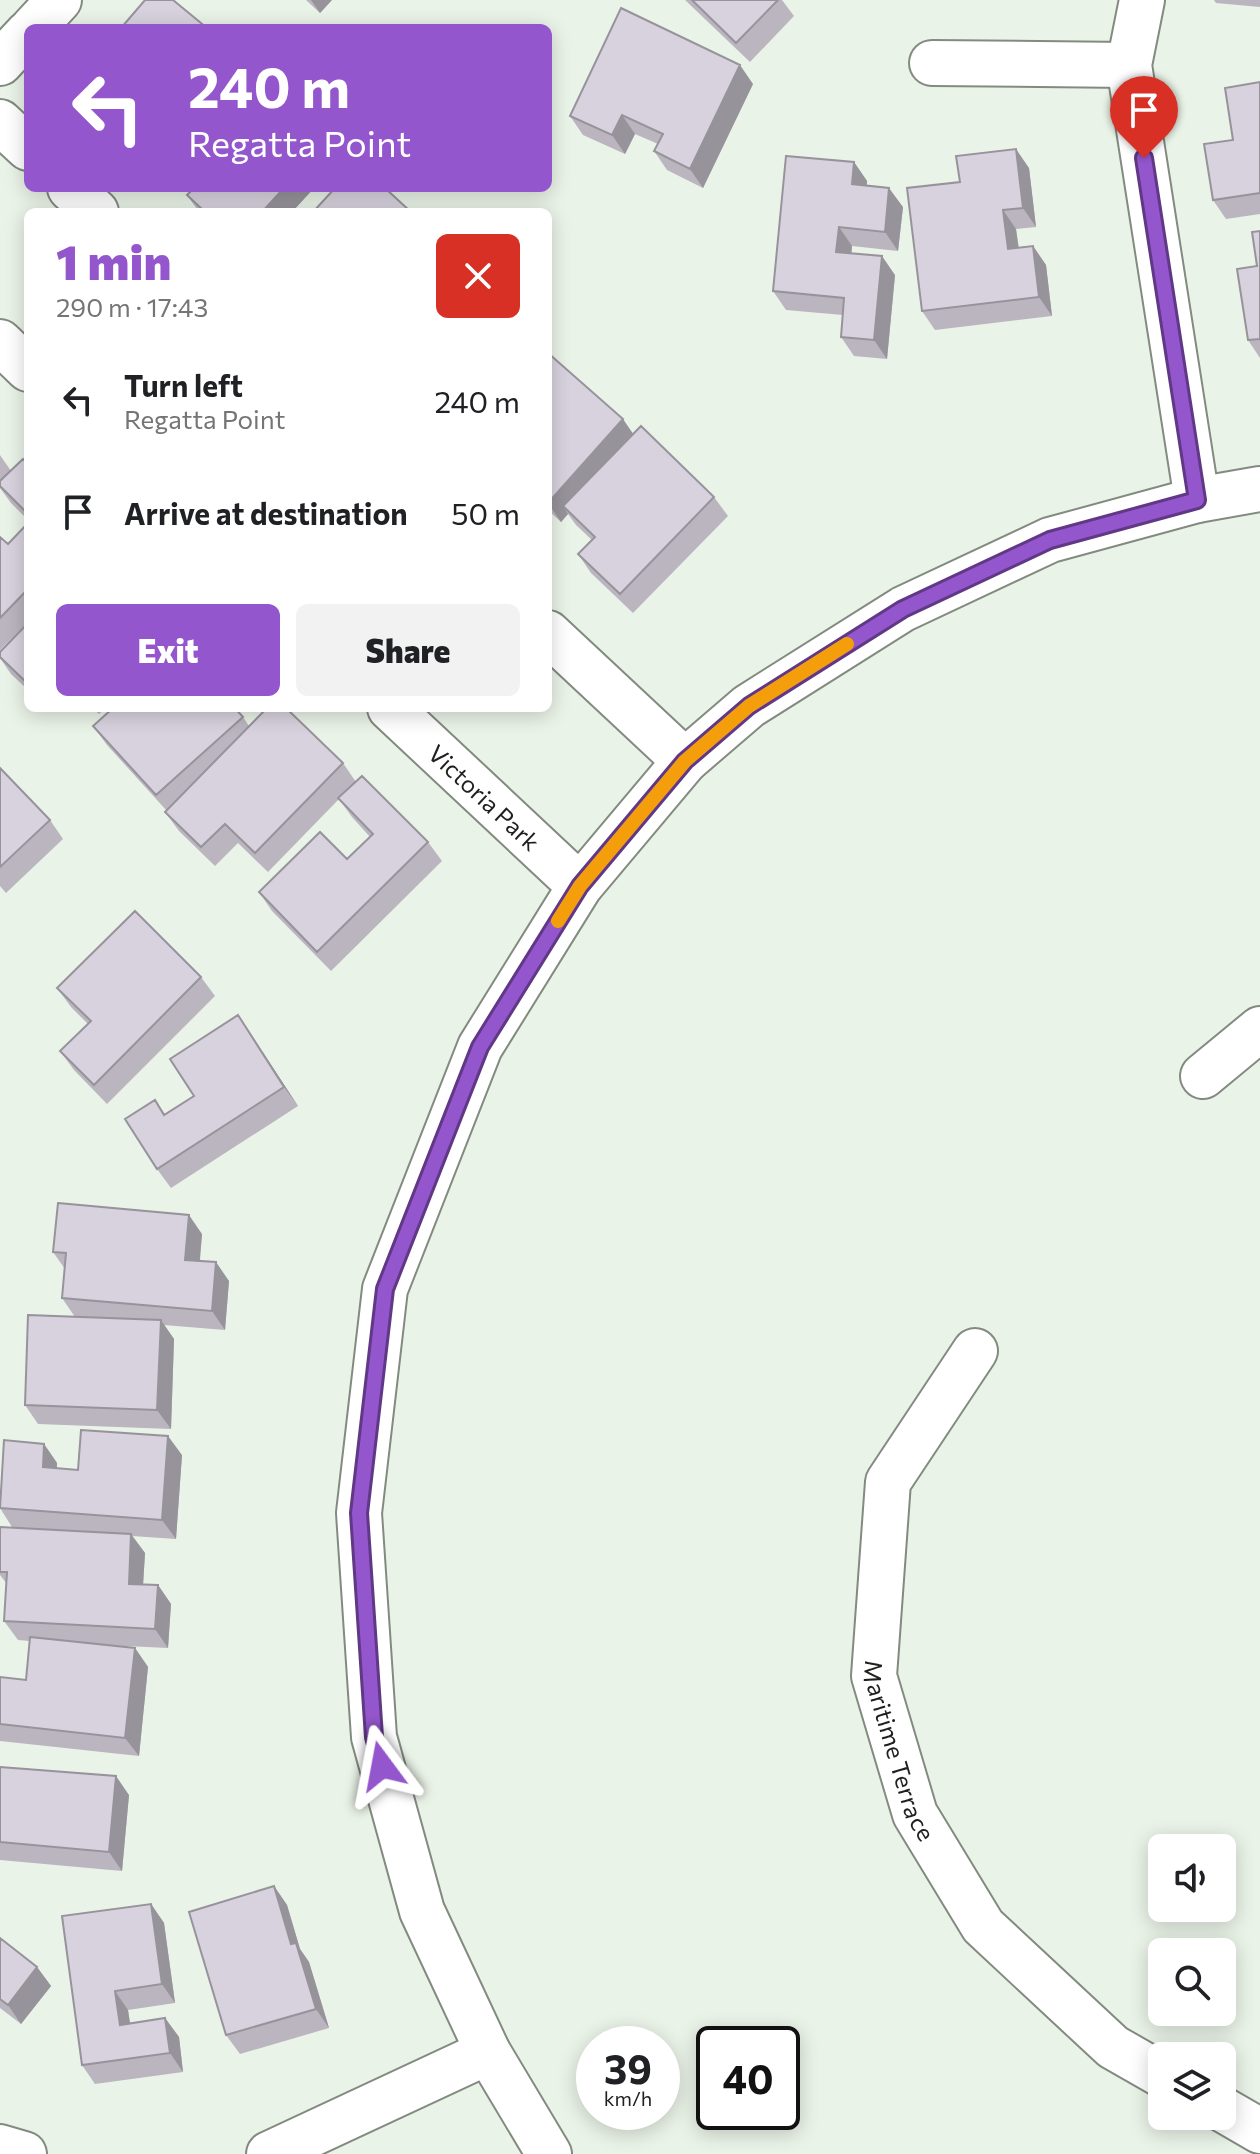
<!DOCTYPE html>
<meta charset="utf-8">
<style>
:root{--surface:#fff;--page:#f2f2f2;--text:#202124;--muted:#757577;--accent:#9456cc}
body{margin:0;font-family:Commissioner,sans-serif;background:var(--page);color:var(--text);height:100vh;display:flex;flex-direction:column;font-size:30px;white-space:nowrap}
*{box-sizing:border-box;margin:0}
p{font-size:26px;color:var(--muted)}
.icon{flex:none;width:44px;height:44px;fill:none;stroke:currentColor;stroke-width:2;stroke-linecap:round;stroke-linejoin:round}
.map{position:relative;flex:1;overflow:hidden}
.panel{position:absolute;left:24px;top:208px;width:528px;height:504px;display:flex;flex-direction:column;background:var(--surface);border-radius:12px;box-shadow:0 4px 20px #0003}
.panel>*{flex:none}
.banner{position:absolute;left:24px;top:24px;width:528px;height:168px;border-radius:12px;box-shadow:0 4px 20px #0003;background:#9456cc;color:#fff;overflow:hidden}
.fabs{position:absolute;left:1148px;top:1834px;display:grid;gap:16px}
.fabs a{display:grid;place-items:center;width:88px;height:88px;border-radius:12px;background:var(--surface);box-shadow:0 4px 20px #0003;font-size:40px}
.speed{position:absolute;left:576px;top:2026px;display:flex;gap:16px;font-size:40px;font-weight:700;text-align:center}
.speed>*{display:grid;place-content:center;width:104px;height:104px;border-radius:50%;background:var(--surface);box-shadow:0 4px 20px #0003;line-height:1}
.speed small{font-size:20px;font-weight:400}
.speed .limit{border:4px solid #111;border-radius:12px;background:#fff;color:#111}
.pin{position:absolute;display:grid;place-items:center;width:68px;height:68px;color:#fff;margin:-82px -34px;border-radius:50% 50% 50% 0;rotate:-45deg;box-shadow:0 0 8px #0007}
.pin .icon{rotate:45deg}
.me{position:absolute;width:88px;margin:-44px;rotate:347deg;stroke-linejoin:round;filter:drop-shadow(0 0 6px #0008)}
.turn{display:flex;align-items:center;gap:28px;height:168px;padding:0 32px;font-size:36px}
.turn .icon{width:104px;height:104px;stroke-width:2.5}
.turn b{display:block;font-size:56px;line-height:68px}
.round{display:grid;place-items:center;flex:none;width:84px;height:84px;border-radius:12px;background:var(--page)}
.summary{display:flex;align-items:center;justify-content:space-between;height:136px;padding:0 32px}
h1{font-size:48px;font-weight:800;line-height:60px;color:var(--accent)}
.action{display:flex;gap:16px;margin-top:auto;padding:16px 32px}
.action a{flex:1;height:92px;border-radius:12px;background:var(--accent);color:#fff;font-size:32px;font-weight:800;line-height:92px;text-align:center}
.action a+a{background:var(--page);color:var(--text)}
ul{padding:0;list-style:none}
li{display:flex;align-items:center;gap:24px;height:112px;padding:0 32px}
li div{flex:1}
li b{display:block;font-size:30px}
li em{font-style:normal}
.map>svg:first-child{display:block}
</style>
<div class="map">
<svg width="1260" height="2154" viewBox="0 0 1260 2154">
<rect width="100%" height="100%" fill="#eaf3e8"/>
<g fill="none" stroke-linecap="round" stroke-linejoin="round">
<defs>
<g id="minor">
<path d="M1142,0l-13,65 68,435"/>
<path d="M33,28l26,-28"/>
<path d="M0,63l28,-30"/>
<path d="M932,63l197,2"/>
<path d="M0,122l28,26"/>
<path d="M70,188l26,24"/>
<path d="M0,342l28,27"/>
<path d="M548,633l137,128"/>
<path id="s1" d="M390,708l190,178"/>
<path d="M1203,1076l57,-47"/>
<path id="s2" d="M975,1351l-87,131 -14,194 41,138 68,112 130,121 49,28"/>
<path d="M1222,2109l38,22"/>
<path d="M0,2147l24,7"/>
<path d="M269,2154l219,-102"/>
<path d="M549,2154l-61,-102 -66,-141 -48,-174 -15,-224 26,-224 95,-242 100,-161 105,-125 64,-55 154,-97 147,-69 147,-40 63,-11"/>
</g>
</defs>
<use href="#minor" stroke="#838b81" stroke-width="48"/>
<use href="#minor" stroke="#fff" stroke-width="44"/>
</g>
<path fill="#bab5bf" d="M306,0h26l-12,13z
M685,0h97l12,16 -44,46z
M1214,0h46v7l-44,-4z
M1260,82v132l-34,5 -13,-19 20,-60z
M753,84l-50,104 -36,-18 -13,-19 4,-7 -23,-10 -10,20 -42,-19 -13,-19z
M854,162l13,19v5l36,21 -5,44 -46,-5 -1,7 44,22 -8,84 -33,-3 -13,-19 2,-22 -57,-5 -13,-19z
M1029,168l7,59 -20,2 3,19 14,-2 13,19 6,51 -117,14 -13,-19 38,-129z
M194,188h120l-22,24h-93l-12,-17z
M1260,231v127l-12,-18 9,-74z
M548,353l85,81 81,63 14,19 -95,97 -42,-40 -13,-19 14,-14 -16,-15 -8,-11 -7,8 -13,-12z
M0,455l11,16 17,-7v56l-17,-17 -11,-15z
M28,523v99l-28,28v-113l8,7z
M28,623v67l-17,-16 -11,-16v-6z
M93,708h12l-6,6z
M243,717l6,9 94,37 13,19 72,60 14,19 -111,110 -59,-60 -13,-19 88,-33 23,-22 -18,-20 -13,-18 -71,73 -30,-29 -23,23 -36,-35 -14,-19 2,-1 -60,-66 -14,-19z
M0,768l50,52 13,19 -57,54 -6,-7z
M201,977l14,19 -108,108 -33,-34 -14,-19 28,-27 -17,-17 -14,-19z
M238,1015l60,91 -127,82 -14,-19 -2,-69 10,14 29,-18z
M202,1234l-2,27 29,20 -4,49 -61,-5 10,14 -3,90 -133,-5 -13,-19 50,-88 -13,-19 3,-29 -12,-17z
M44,1444l13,19v5l21,2 104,-15 -6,84 -44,-3 13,17 -2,31 15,1 13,19 -3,44 -65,-3 32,3 13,19 -9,89 -139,-15v-64l26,3 4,-39 -12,-1 -14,-19 3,-37 -7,-9v-48h12l-12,-19z
M0,1767l129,28 -7,76 -122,-11z
M274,1886l13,19 13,44 9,13 20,66 -89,26 -14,-19z
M151,1904l13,19 11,80 -47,7 2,13 35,-5 14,19 4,35 -88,12 -13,-19z
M0,1938l37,29 14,19 -30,38 -21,-16z"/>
<path fill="#97939b" d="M311,0h21l-12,13z
M740,65l13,19 -50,104 -13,-19z
M622,115l13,19 -10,20 -13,-19z
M1016,149l13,19 7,59 -13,-19z
M854,162l13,19 -2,22 -13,-19z
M284,188h30l-22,24h-30z
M889,188l14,19 -5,44 -13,-19z
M1003,210l13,19 5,39 -13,-19z
M839,227l13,19 -2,25 -14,-19z
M1033,246l13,19 6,51 -13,-19z
M882,256l13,19 -8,84 -13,-19z
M623,419l13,19 -73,68 5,8 -7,8 -13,-19z
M238,1015l13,19 47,72 -14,-19z
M189,1215l13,19 -4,45 -13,-19z
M216,1262l13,19 -4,49 -13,-19z
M161,1320l13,19 -3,90 -14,-19z
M168,1436l14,19 -6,84 -14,-19z
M44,1444l13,19 -1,23 -13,-19z
M131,1534l14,19 -3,50 -13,-19z
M158,1585l13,19 -3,44 -13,-19z
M135,1648l13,19 -9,89 -14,-18z
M116,1776l13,19 -7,76 -13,-19z
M274,1886l13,19 13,44 9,13 20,66 -13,-19 -25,-65z
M151,1904l13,19 11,80 -13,-19z
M37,1967l14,19 -30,38 -13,-19z
M115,1991l13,19 5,34 -13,-19z
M165,2018l14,19 4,35 -13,-19z"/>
<path fill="#d8d2de" stroke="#97939b" stroke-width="2" d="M145,0h28l34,28h-86z
M692,0h86l-42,43z
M621,8l119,57 -50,104 -36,-18 9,-17 -41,-19 -10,20 -42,-19z
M1260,82v111l-47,7 -9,-56 29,-4 -8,-52z
M1016,149l7,59 -20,2 5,39 25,-3 6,51 -117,14 -15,-123 53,-6 -4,-26z
M786,156l68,6 -2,22 37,4 -4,44 -46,-5 -3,25 46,4 -8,84 -33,-3 3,-39 -71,-7z
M194,188h90l-22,24h-57l-18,-17z
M335,188h50l26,24h-98z
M1260,231v108l-12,1 -11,-71 20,-3 -5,-34z
M548,353l75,66 -75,84z
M641,426l73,71 -94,97 -42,-40 17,-17 -32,-31z
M23,459l5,5v50l-28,-28v-5z
M28,523v66l-28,29v-81l8,7z
M28,623v61l-28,-27v-5z
M113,708h122l8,9 -87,78 -63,-69z
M267,708h19l57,55 -88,90 -30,-29 -24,23 -36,-35z
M0,768l50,52 -50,47z
M362,776l66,66 -111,110 -58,-60 61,-60 27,27 26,-25 -35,-36z
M135,911l66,66 -107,108 -34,-34 31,-30 -34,-33z
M238,1015l46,72 -127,82 -32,-50 30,-19 9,15 30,-19 -24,-37z
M58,1203l131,12 -4,45 31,2 -4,49 -150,-13 4,-45 -13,-1z
M28,1315l133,5 -4,90 -132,-5z
M81,1430l87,6 -6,84 -162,-12 4,-68 40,4 -1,23 35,3z
M0,1527l131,7 -2,50 29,1 -3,44 -151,-8 3,-49h-7z
M30,1637l105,11 -10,90 -125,-14v-47l26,3z
M0,1767l116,9 -7,76 -109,-10z
M274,1886l17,58 5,-1 20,66 -90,26 -37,-123z
M151,1904l11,80 -47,7 5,34 45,-7 5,35 -88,12 -20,-149z
M0,1938l37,29 -29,38 -8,-6z"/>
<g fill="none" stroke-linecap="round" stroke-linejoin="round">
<defs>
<path id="route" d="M382,1766l-8,-29 -15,-224 26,-224 95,-242 100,-161 105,-125 64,-55 154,-97 147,-69 147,-40 -53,-342"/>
</defs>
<use href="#route" stroke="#603885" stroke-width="20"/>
<use href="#route" stroke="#9456cc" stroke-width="14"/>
<path stroke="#f59e0b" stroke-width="14" d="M558,921l22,-35 105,-125 64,-55 98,-62"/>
</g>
<g text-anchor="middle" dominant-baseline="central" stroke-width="6" stroke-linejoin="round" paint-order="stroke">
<g font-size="24" fill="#1d201c" stroke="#fff">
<text stroke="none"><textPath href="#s1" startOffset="130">Victoria Park</textPath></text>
<text stroke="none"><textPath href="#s2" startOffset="430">Maritime Terrace</textPath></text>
</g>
</g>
</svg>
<div class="fabs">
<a><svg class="icon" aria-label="sound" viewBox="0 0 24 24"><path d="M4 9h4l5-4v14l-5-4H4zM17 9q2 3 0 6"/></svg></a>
<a><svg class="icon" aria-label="search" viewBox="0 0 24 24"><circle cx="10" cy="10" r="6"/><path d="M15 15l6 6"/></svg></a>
<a><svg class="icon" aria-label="layers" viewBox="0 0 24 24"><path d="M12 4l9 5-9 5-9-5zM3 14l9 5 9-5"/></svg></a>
</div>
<div class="speed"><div>39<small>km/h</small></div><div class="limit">40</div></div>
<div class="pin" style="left:1144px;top:158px;background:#d93025"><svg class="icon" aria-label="arrive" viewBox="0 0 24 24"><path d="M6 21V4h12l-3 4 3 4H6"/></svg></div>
<svg class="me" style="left:382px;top:1766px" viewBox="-20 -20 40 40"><path d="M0-17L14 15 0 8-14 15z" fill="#9456cc" stroke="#fff" stroke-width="4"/></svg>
<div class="banner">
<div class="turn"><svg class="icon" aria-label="left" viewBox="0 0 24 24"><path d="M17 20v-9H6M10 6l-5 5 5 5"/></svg><div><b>240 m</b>Regatta Point</div></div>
</div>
<section class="panel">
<div class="summary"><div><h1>1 min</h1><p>290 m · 17:43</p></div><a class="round" style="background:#d93025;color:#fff"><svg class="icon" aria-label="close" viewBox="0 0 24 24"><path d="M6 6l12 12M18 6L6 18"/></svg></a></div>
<ul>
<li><svg class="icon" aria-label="left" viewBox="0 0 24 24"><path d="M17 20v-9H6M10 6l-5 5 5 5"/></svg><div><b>Turn left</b><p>Regatta Point</p></div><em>240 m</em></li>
<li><svg class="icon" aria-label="arrive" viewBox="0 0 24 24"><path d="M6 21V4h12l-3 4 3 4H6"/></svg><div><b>Arrive at destination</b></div><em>50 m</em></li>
</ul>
<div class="action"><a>Exit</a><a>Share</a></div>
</section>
</div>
